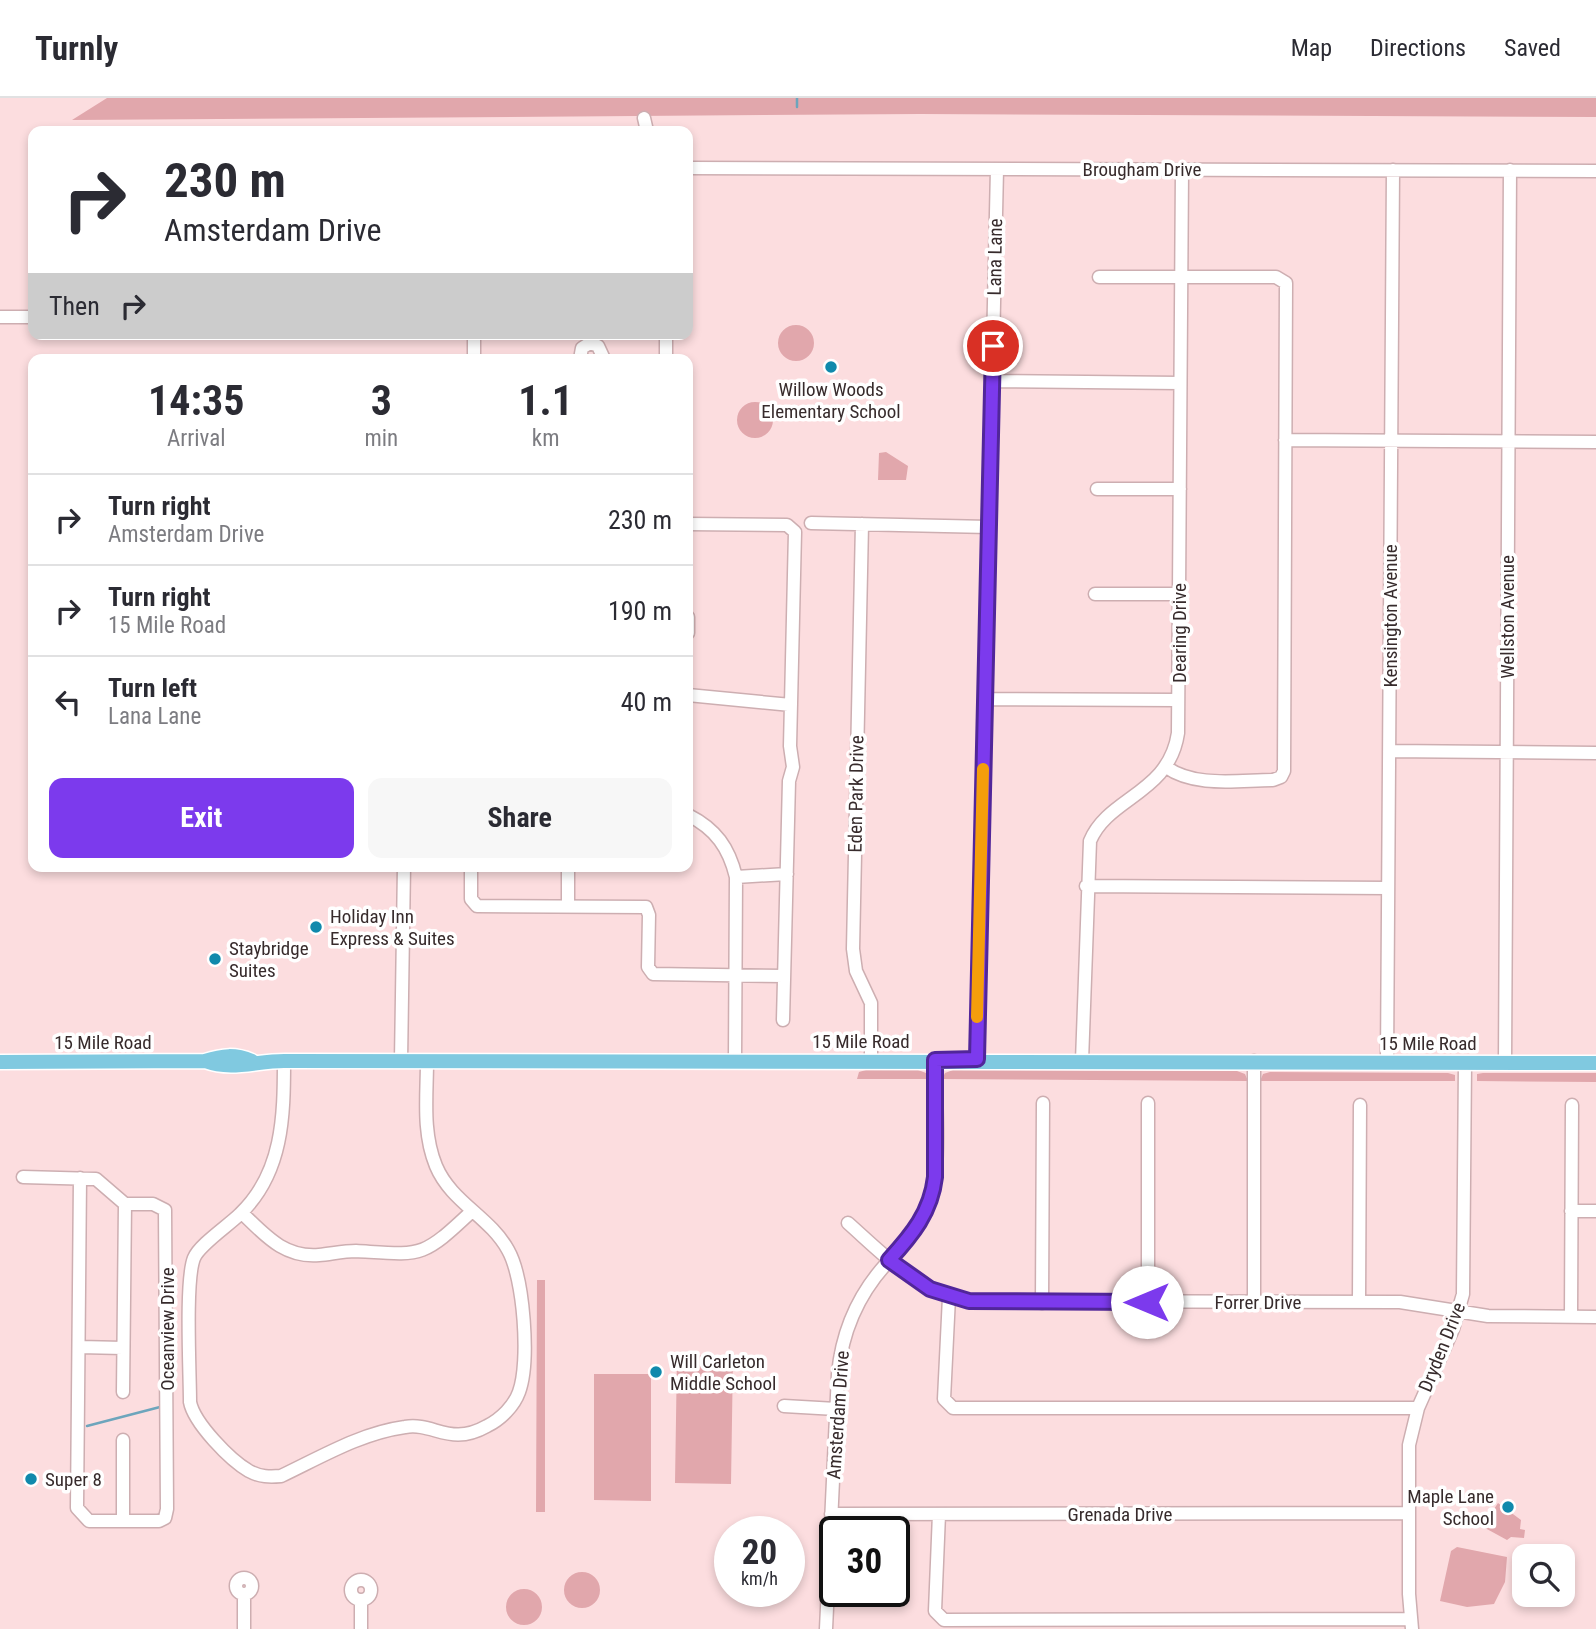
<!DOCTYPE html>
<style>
:root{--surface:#fff;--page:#f7f7f7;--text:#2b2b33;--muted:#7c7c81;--line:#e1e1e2;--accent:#7c3aed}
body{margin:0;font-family:"Roboto Condensed",sans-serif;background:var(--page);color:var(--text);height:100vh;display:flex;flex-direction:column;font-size:26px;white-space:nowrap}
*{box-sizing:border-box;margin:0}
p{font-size:23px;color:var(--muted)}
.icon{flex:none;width:38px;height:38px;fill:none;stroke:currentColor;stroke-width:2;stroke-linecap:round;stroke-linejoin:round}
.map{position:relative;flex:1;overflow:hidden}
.details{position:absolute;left:28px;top:256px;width:665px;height:518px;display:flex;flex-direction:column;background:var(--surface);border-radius:14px;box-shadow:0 4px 10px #0003}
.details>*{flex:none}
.guide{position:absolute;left:28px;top:28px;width:665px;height:214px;border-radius:14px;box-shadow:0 4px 10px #0003;background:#fff;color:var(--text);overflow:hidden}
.fabs{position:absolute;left:1512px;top:1446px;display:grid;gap:14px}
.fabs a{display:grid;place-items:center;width:63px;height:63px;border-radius:14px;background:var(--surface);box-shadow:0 4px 10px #0003;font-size:35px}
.speed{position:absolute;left:714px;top:1418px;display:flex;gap:14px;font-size:35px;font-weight:700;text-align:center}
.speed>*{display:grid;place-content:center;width:91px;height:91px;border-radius:50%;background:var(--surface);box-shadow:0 4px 10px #0003;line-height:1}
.speed small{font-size:18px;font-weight:400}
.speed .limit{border:4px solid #111;border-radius:10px;background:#fff;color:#111}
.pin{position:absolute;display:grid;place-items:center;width:60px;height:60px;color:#fff;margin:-30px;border:4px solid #fff;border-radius:50%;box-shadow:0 2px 7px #0007}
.me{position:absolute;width:77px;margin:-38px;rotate:270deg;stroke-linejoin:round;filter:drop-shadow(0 0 5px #0008)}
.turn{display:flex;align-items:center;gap:24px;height:147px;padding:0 21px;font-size:32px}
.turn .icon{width:91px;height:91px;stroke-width:2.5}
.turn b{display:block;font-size:49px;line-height:60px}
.then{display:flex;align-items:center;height:66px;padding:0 21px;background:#0003;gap:14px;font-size:26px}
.eta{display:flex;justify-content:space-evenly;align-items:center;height:119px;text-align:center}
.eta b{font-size:42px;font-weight:700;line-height:49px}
.button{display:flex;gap:14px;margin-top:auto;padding:14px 21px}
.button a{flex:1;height:80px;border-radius:14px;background:var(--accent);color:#fff;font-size:28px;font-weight:700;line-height:80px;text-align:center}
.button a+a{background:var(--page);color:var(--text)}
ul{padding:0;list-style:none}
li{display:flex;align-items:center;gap:21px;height:91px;padding:0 21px;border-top:2px solid var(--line)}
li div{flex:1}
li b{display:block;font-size:26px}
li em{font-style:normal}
header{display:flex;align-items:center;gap:42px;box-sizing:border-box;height:98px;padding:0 35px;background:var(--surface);border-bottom:2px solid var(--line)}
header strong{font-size:33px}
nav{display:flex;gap:38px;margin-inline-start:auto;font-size:24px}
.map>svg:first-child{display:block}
</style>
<header>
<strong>Turnly</strong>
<nav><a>Map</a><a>Directions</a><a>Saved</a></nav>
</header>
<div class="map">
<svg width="1596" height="1531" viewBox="0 0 1596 1531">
<rect width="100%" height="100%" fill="#fcdddf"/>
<path fill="#e1a7ac" d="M107,0h1489v19l-676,-3 -848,6z
M778 245a18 18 0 1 1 36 0a18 18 0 1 1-36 0Z
M737 322a18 18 0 1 1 36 0a18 18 0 1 1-36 0Z
M886,354l22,14 -2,14h-28l1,-27z
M866,972h52l8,3 3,6h-72l2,-7z
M953,972l284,1 8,3 3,7 -306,-2 3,-6z
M1270,974l178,1 7,2v6h-195l3,-7z
M1483,975h113v9l-119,-1v-7z
M537,1182h8v232h-9z
M677,1257l56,1 -2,128 -56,-1z
M594,1276h57v127l-57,-1z
M1498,1405l23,17 -1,9 5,1 -1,8 -13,-1 -4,3 -22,-12 1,-7z
M1457,1449l50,10 -2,25 -11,22 -27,3 -27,-6 11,-50z
M564 1492a18 18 0 1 1 36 0a18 18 0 1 1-36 0Z
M506 1509a18 18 0 1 1 36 0a18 18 0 1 1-36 0Z"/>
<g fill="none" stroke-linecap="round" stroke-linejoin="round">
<path stroke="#6da5bc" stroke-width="2.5" d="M797,0v9
M87,1328l73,-19"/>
<defs>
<path id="minor" d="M644,20l3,13
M688,70l908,3
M1099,179h177l10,6 -2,488 -3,6 -8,3c-34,0 -78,8 -107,-13
M0,219h33
M474,261v-25
M580,261l2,-11 8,-5 8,3 6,13
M666,261v-25
M992,283l188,2
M1285,342l311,2
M1097,391h83
M811,425l178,4
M688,426l99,1 8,7 -5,214 3,21 -4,14 -6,239
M862,426l-9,425 3,22 15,32v57
M1095,496h84
M688,519v16
M688,597l103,10
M985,601l193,1
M1389,653l207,2
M688,717c28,14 41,33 48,62l-1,183
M471,768v33l6,7 169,1 3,8 -1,52 5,7 131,2
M568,768v40
M736,779l51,-3
M1086,788l302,2
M977,962l20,-891
M284,963c0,55 -1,112 -44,153 -11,11 -41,31 -46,44 -9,22 -4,115 -4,144 4,21 40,58 59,69 11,6 21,6 32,5 40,-19 80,-43 124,-49 29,-5 45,20 82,-1 14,-7 27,-20 32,-34 11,-30 5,-114 -11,-142 -18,-33 -57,-48 -72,-84 -14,-34 -9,-70 -9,-105
M401,963l3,-195
M1082,963l8,-220c18,-44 79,-47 88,-108l4,-563
M1387,964l6,-892
M1505,965l5,-893
M23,1079l73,2 29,25h28l12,6 2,299 -2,9 -6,3h-70l-12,-13 3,-330
M1571,1113h25
M242,1115c23,22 42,45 77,42 12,-1 24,-4 37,-4 66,4 65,8 115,-39
M848,1125c37,33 70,69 121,78l431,1 88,14 108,1
M949,1199l-5,102 9,9h465
M1148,1204v-199
M1254,1204v-241
M1359,1204l1,-197
M1042,1205l1,-200
M1571,1219l1,-212
M80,1249l43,1
M123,1294l2,-188
M784,1308l52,3
M831,1416l577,-1
M939,1416l-4,97 9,9 467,-1
M123,1423v-81
M236 1488a8 8 0 1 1 16 0a8 8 0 1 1-16 0Z
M351 1492a10 10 0 1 1 20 0a10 10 0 1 1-20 0Z
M244,1496v35
M361,1531v-28
M826,1531l12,-255c4,-42 19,-78 48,-110 14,-17 30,-31 39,-51 19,-41 10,-108 10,-153
M1412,1531l-3,-35v-149l9,-37 35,-79 10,-35 2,-231"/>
<path id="major" d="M205,963c27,10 51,0 79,0l1312,2
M0,964l205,-1c18,-6 30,-7 47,0"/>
</defs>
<use href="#minor" stroke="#cdaeb1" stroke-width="15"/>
<use href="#major" stroke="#fff" stroke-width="17"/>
<use href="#minor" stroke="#fff" stroke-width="12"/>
<use href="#major" stroke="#80c9e0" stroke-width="14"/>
</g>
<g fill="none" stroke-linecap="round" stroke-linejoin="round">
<defs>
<path id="route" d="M993,248l-16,713 -42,1v117c-4,35 -23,58 -46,83l41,29 39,12 178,1"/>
</defs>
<use href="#route" stroke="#51269a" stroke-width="18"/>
<use href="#route" stroke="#7c3aed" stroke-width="12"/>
<path stroke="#f59e0b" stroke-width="12" d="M977,919l6,-248"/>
</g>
<g fill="#1089ac" stroke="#fff" stroke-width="2.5">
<circle cx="831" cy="269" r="7"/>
<circle cx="316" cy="829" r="7"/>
<circle cx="215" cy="861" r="7"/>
<circle cx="656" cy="1274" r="7"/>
<circle cx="31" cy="1381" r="7"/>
<circle cx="1508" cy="1409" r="7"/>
</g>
<g text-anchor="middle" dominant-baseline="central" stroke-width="7" stroke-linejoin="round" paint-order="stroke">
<g font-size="19" fill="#372b2c" stroke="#fff">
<text x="1142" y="71">Brougham Drive</text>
<text transform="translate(995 159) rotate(-89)">Lana Lane</text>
<text transform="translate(1390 518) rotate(-90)">Kensington Avenue</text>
<text transform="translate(1507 519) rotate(-90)">Wellston Avenue</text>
<text transform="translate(1179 535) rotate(-90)">Dearing Drive</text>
<text transform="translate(856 696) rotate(-89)">Eden Park Drive</text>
<text x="861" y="943">15 Mile Road</text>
<text x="103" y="944">15 Mile Road</text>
<text x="1428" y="945">15 Mile Road</text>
<text x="1258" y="1204">Forrer Drive</text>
<text transform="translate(167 1231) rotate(-90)">Oceanview Drive</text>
<text transform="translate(1442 1249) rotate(-68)">Dryden Drive</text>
<text transform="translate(838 1317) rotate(-86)">Amsterdam Drive</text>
<text x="1120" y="1416">Grenada Drive</text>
</g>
<g font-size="19" fill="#372b2c" stroke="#fff" text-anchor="start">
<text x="831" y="291" text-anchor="middle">Willow Woods<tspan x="831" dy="22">Elementary School</tspan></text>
<text x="330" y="818">Holiday Inn<tspan x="330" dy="22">Express &amp; Suites</tspan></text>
<text x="229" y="850">Staybridge<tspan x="229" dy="22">Suites</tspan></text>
<text x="670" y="1263">Will Carleton<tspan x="670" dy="22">Middle School</tspan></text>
<text x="45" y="1381">Super 8</text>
<text x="1494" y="1398" text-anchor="end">Maple Lane<tspan x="1494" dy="22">School</tspan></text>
</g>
</g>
</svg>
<div class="fabs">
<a><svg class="icon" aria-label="search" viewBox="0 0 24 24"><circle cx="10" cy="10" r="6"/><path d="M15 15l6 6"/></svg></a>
</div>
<div class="speed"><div>20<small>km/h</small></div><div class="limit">30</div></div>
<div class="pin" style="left:993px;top:248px;background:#d93025"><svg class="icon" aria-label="arrive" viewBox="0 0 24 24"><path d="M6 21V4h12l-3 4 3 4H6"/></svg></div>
<svg class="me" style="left:1147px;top:1204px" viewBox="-20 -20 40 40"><circle r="19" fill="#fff"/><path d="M0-13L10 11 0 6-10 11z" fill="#7c3aed"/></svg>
<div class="guide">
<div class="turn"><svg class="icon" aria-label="right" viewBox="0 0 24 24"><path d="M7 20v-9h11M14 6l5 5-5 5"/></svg><div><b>230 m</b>Amsterdam Drive</div></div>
<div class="then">Then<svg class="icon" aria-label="right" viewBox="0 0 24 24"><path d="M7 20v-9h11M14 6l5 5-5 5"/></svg></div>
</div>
<section class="details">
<div class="eta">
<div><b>14:35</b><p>Arrival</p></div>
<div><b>3</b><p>min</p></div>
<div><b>1.1</b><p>km</p></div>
</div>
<ul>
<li><svg class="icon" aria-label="right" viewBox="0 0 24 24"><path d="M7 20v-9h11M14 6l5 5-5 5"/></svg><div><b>Turn right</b><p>Amsterdam Drive</p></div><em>230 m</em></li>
<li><svg class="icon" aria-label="right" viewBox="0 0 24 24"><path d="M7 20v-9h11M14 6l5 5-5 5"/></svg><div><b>Turn right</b><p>15 Mile Road</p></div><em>190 m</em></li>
<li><svg class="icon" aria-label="left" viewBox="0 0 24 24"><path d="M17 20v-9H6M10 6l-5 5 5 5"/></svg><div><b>Turn left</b><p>Lana Lane</p></div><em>40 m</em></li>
</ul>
<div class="button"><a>Exit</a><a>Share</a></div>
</section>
</div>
